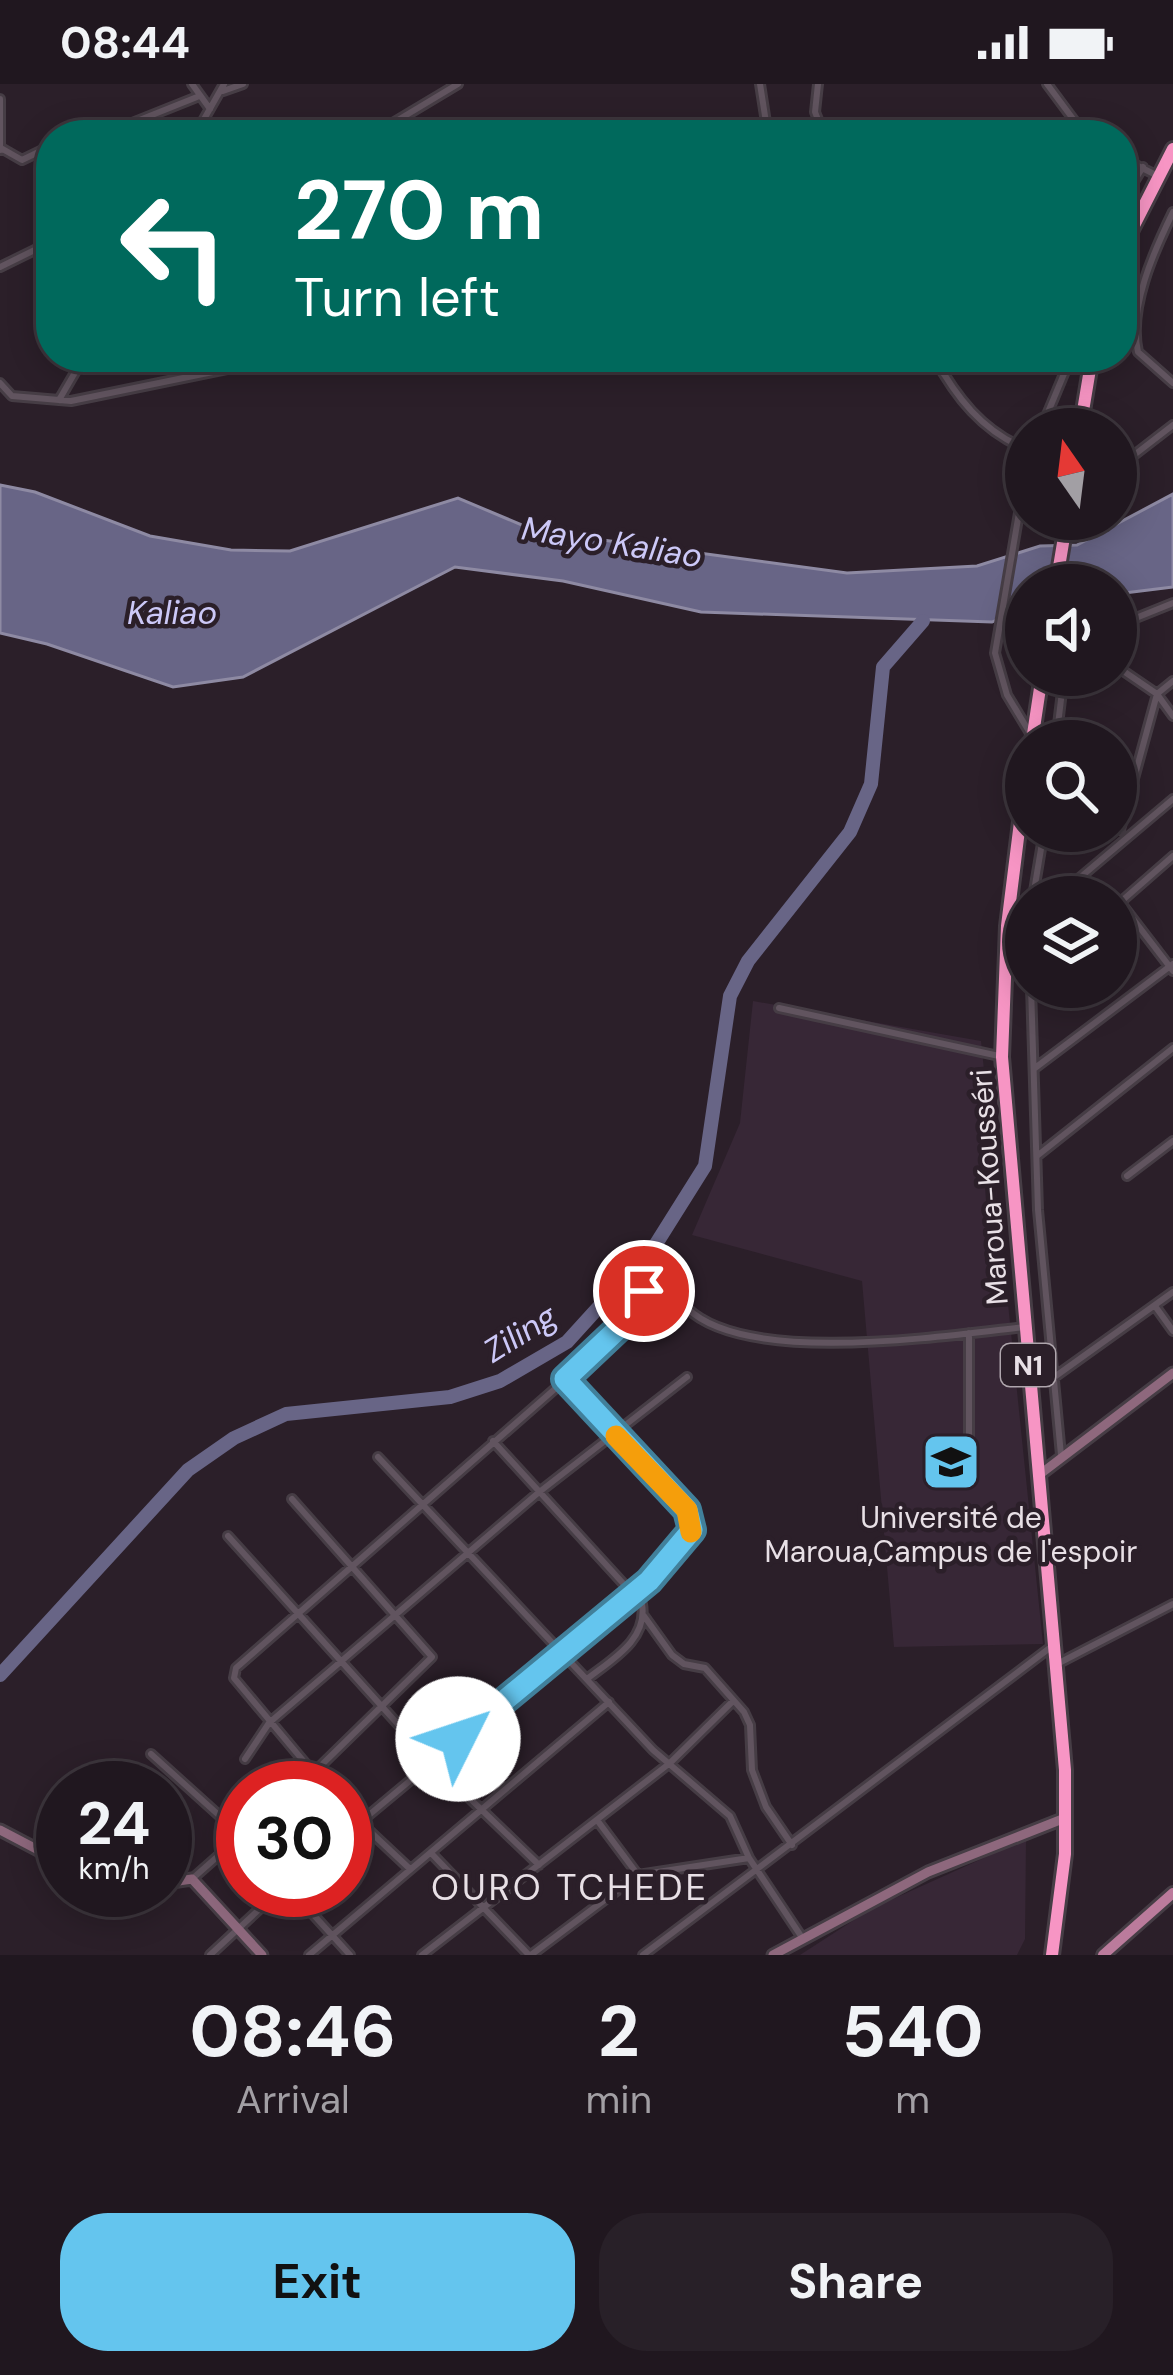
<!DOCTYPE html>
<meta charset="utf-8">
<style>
:root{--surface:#20171f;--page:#282028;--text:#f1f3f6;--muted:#a29fa4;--line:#3d363d;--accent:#64c5ee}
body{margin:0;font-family:"DM Sans",sans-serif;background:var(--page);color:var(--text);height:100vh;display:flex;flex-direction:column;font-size:45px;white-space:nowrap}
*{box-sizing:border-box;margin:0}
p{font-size:39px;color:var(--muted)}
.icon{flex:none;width:66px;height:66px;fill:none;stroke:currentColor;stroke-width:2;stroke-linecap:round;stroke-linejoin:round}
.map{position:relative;height:1871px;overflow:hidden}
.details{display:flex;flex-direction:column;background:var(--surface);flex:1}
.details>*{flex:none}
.top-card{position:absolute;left:36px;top:36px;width:1101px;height:252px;border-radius:48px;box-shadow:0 6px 30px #0003,0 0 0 3px var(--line);background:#00695c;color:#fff;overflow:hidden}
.needle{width:78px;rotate:346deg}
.controls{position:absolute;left:1005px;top:324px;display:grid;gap:24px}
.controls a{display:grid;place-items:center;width:132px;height:132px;border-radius:50%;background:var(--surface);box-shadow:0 6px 30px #0003,0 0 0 3px var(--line);font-size:60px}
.speed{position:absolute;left:36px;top:1677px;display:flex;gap:24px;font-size:60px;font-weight:700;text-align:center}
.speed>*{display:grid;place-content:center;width:156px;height:156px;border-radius:50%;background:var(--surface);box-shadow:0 6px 30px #0003,0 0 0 3px var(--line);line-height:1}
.speed small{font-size:30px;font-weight:400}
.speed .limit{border:18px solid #d22;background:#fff;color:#111}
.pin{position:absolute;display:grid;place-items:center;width:102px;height:102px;color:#fff;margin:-51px;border:6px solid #fff;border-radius:50%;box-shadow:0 3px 12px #0007}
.me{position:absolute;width:132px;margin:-66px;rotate:49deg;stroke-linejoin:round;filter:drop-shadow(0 0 9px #0008)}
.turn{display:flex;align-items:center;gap:42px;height:252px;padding:0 60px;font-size:54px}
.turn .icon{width:156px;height:156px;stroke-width:2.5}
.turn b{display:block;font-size:84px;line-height:102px}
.eta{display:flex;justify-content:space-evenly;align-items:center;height:204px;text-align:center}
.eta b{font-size:72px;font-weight:700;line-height:84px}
.action{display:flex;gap:24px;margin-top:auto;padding:24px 60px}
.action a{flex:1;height:138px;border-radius:48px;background:var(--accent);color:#111;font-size:48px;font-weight:700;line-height:138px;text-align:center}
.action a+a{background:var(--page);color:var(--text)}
.status{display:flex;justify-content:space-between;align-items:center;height:84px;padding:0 60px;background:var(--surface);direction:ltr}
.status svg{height:33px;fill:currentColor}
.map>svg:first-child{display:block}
</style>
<div class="status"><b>08:44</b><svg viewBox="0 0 49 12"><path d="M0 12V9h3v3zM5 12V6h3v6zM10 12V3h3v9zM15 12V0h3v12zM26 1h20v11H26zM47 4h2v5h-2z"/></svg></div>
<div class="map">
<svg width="1173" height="1871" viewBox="0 0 1173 1871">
<rect width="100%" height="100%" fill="#2b1f29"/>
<path fill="#372736" d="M753,917l228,40 62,603 -149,3 -32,-366 -170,-46 48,-112z
M1026,1755l-1,100 -8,16h-217l71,-46z"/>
<path fill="#686586" stroke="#8e8aa3" stroke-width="3" d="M0,401l35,7 115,44 81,14 59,1 168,-53 78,33 311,42 130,-7 63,-20 37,-1 96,-51v93l-57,7v-9h-90v22l-34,15 -291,-10 -138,-31 -108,-14 -212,110 -70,10 -126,-43 -47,-11z"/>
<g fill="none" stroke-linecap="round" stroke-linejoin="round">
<path stroke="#686586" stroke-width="14" d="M0,1591l188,-205 46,-32 52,-24 164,-17 50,-16 67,-39 89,-98 49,-78 25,-170 18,-35 102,-129 21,-48 12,-117 40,-46"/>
<defs>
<path id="street" d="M192,0l18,25
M760,0l8,51
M818,0l-3,28 9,23
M1047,0l38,51
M223,7l20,-7
M0,15v51
M102,51l95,-38
M195,51l29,-51
M357,51l36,-12 65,-39
M1,64l21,12 29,-14
M1122,74l34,17
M1122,117l21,-34
M1173,128c-19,39 -45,96 -35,140l35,31
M0,183l51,-25
M934,273c22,40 48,74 92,92
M0,299l12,13 59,5 215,-44
M59,316l25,-43
M1041,345l30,-72
M1116,385l57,-44
M1026,388l-31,181 12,42 23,38
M1116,542l57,-23
M1116,582l41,28 16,22
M1056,657l8,-66
M1120,746l37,-136 16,-13
M1033,813l11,-66
M1057,813l116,-98
M1120,818l53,69
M1116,822l57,-50
M1031,903l7,223 23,245
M779,924l220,48
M1035,984l138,-104
M1037,1072l136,-108
M1127,1092l46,-35
M1155,1222l18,25
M687,1224c59,58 257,28 337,19
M1053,1294l120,-86
M493,1357l149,163c6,36 -31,56 -55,75
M378,1373l275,293 77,66 19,42
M969,1375v-126
M292,1415l140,158 -134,131
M228,1452l204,226 107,103
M644,1532l28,39 12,9 21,4 39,44 6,13 2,45 14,37 26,38
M1059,1579l114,-59
M151,1670l92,83
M245,1675l24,-36 269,-230 149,-116
M326,1704l-92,-110 2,-10 345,-302 39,-39 24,-36
M345,1724l65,61
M597,1736l41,55
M345,1751l304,-254 43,-51 -5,-20 -121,-130
M431,1769l98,102
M192,1795l51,-45
M291,1806l59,65
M210,1871l70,-65
M309,1871l300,-253
M422,1871l248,-192 63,-62
M531,1871l107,-80 111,-17 52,78
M643,1871l408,-308"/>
<path id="secondary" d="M1039,1391l134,-102
M0,1746l63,33
M165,1799l27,-4 70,76
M773,1871l155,-83 137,-54"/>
<path id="primary" d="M1103,1871l70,-62"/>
<path id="highway" d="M1122,165l51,-100
M1080,345l12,-72
M1056,501l11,-66
M1032,657l10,-66
M1026,690l-19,152 -5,131 63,713v84l-13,101"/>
</defs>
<use href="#street" stroke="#463d45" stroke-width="12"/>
<use href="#secondary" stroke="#463d45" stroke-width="15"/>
<use href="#primary" stroke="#463d45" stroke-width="16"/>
<use href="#highway" stroke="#463d45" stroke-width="18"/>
<use href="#street" stroke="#61545f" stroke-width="6"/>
<use href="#secondary" stroke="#8e687d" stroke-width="9"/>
<use href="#primary" stroke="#bb7b9c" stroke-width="10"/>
<use href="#highway" stroke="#f795c4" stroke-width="12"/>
</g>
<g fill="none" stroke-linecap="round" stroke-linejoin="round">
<defs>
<path id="route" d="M458,1655l191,-158 43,-51 -5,-20 -122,-131 55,-52 24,-36"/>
</defs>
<use href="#route" stroke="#41809b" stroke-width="30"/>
<use href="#route" stroke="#64c5ee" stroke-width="21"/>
<path stroke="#f59e0b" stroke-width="21" d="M616,1352l71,74 4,22"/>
</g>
<defs>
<symbol id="university-square" viewBox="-11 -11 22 22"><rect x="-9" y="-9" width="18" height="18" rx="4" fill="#64c5ee" stroke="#2b1f29"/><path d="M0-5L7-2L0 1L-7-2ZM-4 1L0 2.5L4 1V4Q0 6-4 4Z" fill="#111"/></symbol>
</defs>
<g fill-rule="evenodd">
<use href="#university-square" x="918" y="1345" width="66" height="66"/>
</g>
<g text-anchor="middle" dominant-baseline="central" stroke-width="9" stroke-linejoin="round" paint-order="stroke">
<rect fill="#2b1f29" stroke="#afa6ad" stroke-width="3" x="1001" y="1260" width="54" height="42" rx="9"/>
<g font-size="27" font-weight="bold" fill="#e8e0e6">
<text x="1028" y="1281">N1</text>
</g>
<g font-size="30" fill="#e8e0e6" stroke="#2b1f29">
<text transform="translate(989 1103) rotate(-94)">Maroua-Kousséri</text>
</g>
<g font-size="30" fill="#e8e0e6" stroke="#2b1f29">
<text x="951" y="1433">Université de<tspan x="951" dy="34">Maroua,Campus de l'espoir</tspan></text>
</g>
<g font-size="33" font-style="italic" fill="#ccc8f7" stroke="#2b1f29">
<text transform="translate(612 458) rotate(9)">Mayo Kaliao</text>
<text x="172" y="528">Kaliao</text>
<text transform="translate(520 1249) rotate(-32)">Ziling</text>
</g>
<g font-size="36" letter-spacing="3" fill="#e8e0e6" stroke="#2b1f29">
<text x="570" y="1803">OURO TCHEDE</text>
</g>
</g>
</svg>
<div class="controls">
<a><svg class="needle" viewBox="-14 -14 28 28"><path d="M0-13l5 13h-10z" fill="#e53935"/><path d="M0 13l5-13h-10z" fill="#a29fa4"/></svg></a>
<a><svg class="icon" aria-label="sound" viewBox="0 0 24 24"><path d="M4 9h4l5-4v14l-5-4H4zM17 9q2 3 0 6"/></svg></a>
<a><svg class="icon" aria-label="search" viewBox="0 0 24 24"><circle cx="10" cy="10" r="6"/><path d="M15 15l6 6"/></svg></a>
<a><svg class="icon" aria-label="layers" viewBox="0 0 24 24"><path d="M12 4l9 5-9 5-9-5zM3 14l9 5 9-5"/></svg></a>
</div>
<div class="speed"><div>24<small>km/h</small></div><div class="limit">30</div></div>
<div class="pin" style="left:644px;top:1207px;background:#d93025"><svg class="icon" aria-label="arrive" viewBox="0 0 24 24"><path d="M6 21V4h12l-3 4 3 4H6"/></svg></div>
<svg class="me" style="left:458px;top:1655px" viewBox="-20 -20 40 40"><circle r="19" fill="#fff"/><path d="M0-13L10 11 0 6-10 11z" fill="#64c5ee"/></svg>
<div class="top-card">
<div class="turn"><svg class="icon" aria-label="left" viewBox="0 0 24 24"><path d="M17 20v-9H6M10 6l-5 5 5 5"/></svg><div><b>270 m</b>Turn left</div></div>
</div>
</div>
<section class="details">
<div class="eta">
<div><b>08:46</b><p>Arrival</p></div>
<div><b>2</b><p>min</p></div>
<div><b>540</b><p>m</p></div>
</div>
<div class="action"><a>Exit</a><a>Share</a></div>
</section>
